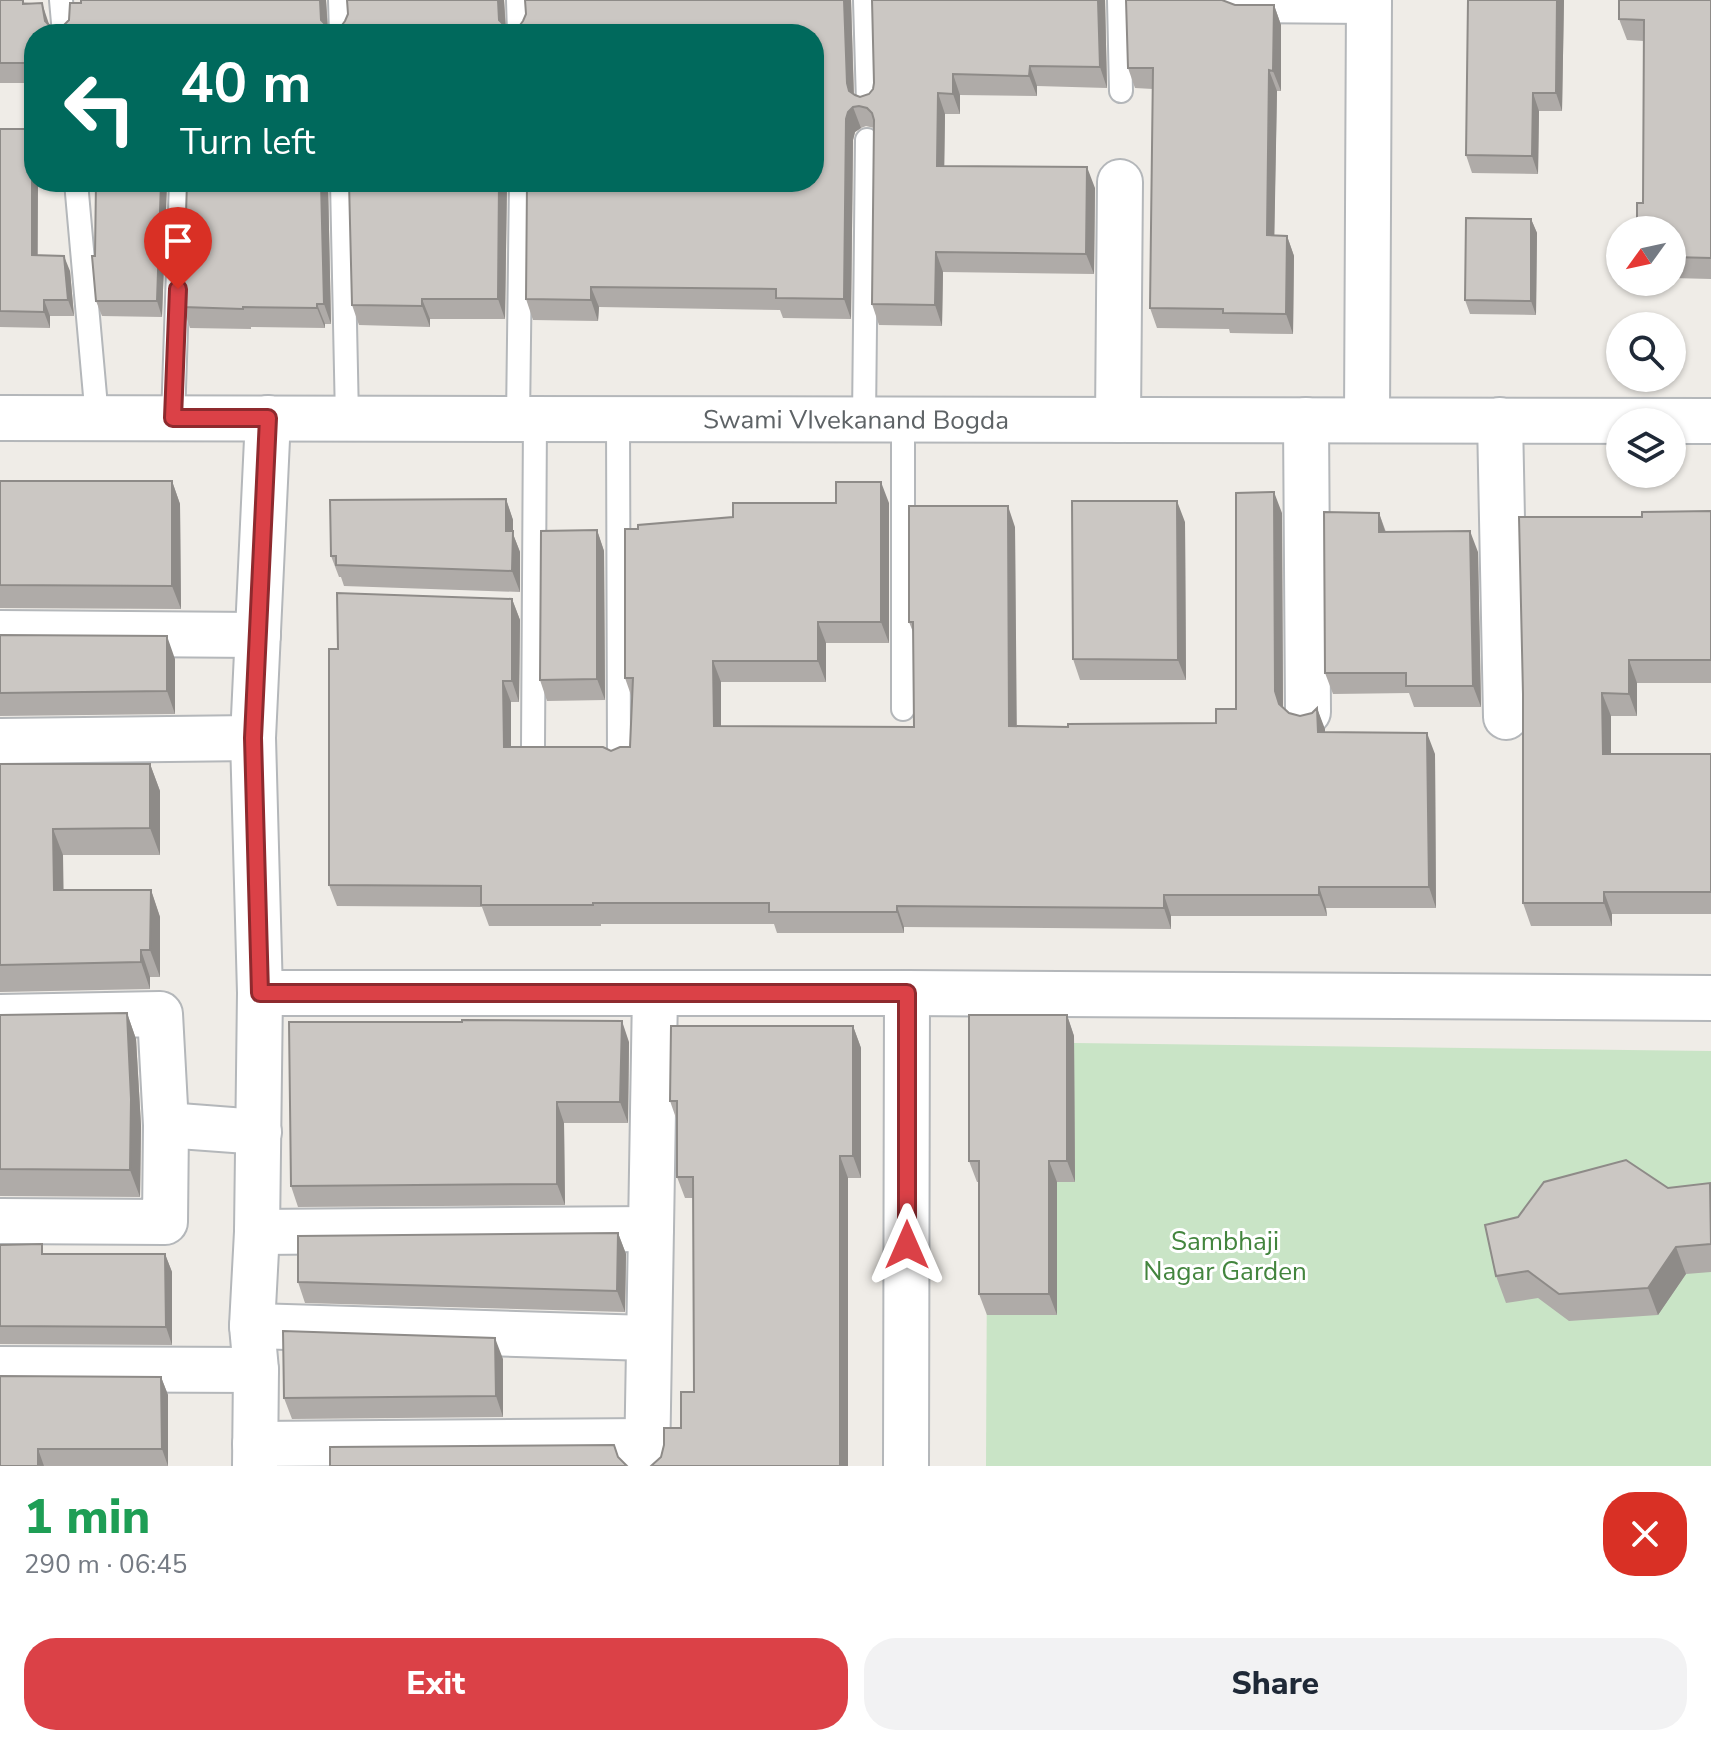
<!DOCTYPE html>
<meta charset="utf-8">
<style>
:root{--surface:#fff;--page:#f2f2f3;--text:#1f2937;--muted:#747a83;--accent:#db4147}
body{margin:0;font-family:"Nunito Sans",sans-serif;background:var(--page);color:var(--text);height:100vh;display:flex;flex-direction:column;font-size:30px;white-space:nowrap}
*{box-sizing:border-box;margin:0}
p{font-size:26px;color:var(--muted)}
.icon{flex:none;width:44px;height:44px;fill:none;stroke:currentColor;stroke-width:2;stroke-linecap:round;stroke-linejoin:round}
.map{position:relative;height:1466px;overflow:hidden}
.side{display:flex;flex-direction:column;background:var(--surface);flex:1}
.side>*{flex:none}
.banner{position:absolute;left:24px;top:24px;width:800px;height:168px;border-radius:32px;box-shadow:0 2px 6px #0004;background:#00695c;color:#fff;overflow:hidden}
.needle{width:52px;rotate:237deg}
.fabs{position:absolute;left:1606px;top:216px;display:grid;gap:16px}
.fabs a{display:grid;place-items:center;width:80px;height:80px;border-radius:50%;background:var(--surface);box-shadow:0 2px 6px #0004;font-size:40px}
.pin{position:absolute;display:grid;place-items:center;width:68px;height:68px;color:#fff;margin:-82px -34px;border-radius:50% 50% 50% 0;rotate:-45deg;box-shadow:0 0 8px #0007}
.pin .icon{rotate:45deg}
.me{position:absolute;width:88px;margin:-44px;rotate:0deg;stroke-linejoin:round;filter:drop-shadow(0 0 6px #0008)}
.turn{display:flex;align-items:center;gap:28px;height:168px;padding:0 24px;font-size:36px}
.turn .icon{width:104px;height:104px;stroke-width:2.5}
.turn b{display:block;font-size:56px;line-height:68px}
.round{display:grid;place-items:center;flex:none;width:84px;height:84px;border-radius:32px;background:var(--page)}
.head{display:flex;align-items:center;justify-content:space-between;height:136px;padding:0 24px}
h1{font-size:48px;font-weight:800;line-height:60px;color:#1e9e55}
.button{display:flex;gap:16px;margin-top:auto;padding:16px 24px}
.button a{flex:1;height:92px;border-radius:32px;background:var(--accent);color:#fff;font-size:32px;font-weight:800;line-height:92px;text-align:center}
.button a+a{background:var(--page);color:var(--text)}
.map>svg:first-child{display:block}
</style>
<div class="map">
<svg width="1711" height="1466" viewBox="0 0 1711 1466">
<rect width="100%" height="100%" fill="#efece7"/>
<path fill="#c9e4c6" d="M988,1042l723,9v415h-725z"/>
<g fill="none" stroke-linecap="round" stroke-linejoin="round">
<defs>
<path id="service" d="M61,0l3,34
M340,0l1,34
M518,0l1,34
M865,0l3,103
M1119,0l2,91
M76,182l21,236
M342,182l5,236
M173,418l8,-236
M518,419l3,-237
M618,419l1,339
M864,419l3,-279
M903,709v-290
M533,746l2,-327"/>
<g id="minor">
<path d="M1243,0l126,1"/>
<path id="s1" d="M0,418l1711,3"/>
<path d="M1118,420l2,-238"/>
<path d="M1306,420l2,292"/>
<path d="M1367,420l2,-420"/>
<path d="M1500,420l6,297"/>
<path d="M0,633l258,2"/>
<path d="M0,741l253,-3"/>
<path d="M260,993h647l804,5"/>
<path d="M0,1017l160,-3 6,111 -1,97 -165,-1"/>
<path d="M166,1125l93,7"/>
<path d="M257,1232l394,-3"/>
<path d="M252,1326l396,12"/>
<path d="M0,1369l256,1"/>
<path d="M255,1444l392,-3"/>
<path d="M255,1466l1,-96 -4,-44 5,-94 3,-239 -7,-255 15,-320"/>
<path d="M647,1466l8,-473"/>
<path d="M906,1466l1,-473"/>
</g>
</defs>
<use href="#service" stroke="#b4b7ba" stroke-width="26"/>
<use href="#minor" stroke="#b4b7ba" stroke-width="48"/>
<use href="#service" stroke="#fff" stroke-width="22"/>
<use href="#minor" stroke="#fff" stroke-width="44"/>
</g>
<path fill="#afaba8" d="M0,0l31,3 18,22 8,3 7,-3 5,-5 12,-17v-3h245l2,26 7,1 7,-2 3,-4 3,-7 -1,-14h157l2,26 7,1 7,-2 3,-4 3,-7 -1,-14h326l3,94 6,3 9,-3 4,-5 1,-6 -2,-83h233l2,88 -70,-2v10l-77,-1v19h-15l-1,52 151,22 -1,86 -151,-2 -1,54 -63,-1 -7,-21 2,-176 -8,-2 -5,2 -6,4 -2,8 -2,179 -68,-1 -3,-8 -181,-3 -1,14 -65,-1 -7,-21 288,-117v-148h-780v49h-34z
M1468,0h96l-2,111h-23l-1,63 -66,-1 -6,-18z
M1711,0v279l-39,-1v-48l-29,-27 1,-162 -17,-1 -8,-21z
M1224,1l11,4h39l7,20v66h-4l-3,144 13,1 7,20 -1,78 -63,-1 -1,-4 -72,-1 -7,-20 3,-219 -18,-1 -7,-20z
M0,129h34v53h28v3l-24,-1v71l32,16 4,45h-24v12l-50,-1z
M89,182h78l-5,135 -60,-1 -6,-15 -1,-45 1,-71h-6z
M328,182l3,142h-6v4l-74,-1v2l-61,-1 -7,-21z
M349,182h158l-2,137h-75v8l-71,-2 -7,-20z
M1531,219l6,14 -1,82 -66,-1 -5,-14z
M0,481h172l8,23 1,105 -181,-1z
M506,499l7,21v14l7,18v40l-176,-6 -3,-9h-2l-8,-21z
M889,503v140h-63v39h-105v44l193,1 -1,-95 -4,-10 106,-95 1,199 52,1 148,-4 20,-14 46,-196 1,195 6,5 11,3 12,-3 5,-5 8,24 110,22 1,154h-110l1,8h-156v13l-267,-2v6h-127l-3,-9h-173v2h-112l-7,-19 -145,-1 -8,-21 9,-236 174,-50 8,21 -1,82h-8v45l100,4 19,-4 2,-49 -7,-20 13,-149z
M1711,511v172h-74v33h-26v38h100v160h-99v12h-81l-8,-23v-209l119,-177z
M1379,513l7,19 92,20 3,155h-67l-5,-14 -76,1 -8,-21z
M1185,522l1,158h-106l-7,-21z
M597,530l7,21 1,149 -58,1 -7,-21z
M0,635l175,24v55l-175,2z
M0,764h150l10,27v64h-97v35h88l9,27v60h-10v12l-150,3z
M127,1013l9,26 5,87 -1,71 -140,-1v-181z
M1067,1015l7,21 1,146h-18v133h-70l-8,-21v-112h-2l-8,-21z
M853,1026l8,22v130h-13v288l-187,-9 20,-29 13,-36 -1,-194h-8l-8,-21v-56l-7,-20z
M629,1042l-1,81h-64l1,82 -267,2 -7,-21z
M1711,1186v86l-25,2 -28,41 -89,6 -31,-23 -32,5 -10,-27 172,-88z
M618,1233l8,21 -1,58 -320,-9 -7,-21z
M0,1245l45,9h120l7,18v73l-172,-1z
M503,1359v58l-211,2 -8,-21z
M161,1377l7,18v71h-168z"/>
<path fill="#8e8b88" d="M320,0h6l2,34 -7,-14z
M498,0h6l2,34 -7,-14z
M844,0h7l3,103 -7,-20z
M1098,0h7l2,88 -7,-21z
M1557,0h7l-2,111 -6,-18z
M42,3l7,21 2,10 -6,-13z
M1274,5l7,20v66l-8,-20z
M1030,66l7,20v10l-8,-20z
M1269,70l8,21 -3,165 -7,-21z
M953,74l7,21v19l-7,-20z
M938,93l7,21 -1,72 -7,-20z
M1533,93l6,18 -1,63 -6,-18z
M853,107l8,21 -6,4 -2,8 -2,179 -7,-20 2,-180 2,-7z
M1087,167l8,21 -1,86 -8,-20z
M32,168l2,6v8h3l1,2 -1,87 -5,-16z
M161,182h6l-5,135 -5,-16z
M321,182h7l3,142 -7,-20z
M499,182h8l-2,137 -7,-20z
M1531,219l6,14 -1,82 -5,-14z
M1287,236l7,20 -1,78 -7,-20z
M936,252l7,20 -1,54 -7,-21z
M64,256l6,15 4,45 -6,-16z
M591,287l8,20 -1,14 -7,-21z
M422,299l8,20v8l-8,-21z
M44,300l6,16v12l-6,-16z
M317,304l8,20v4l-8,-20z
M172,481l8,23 1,105 -9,-23z
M881,482l8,21v140l-8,-21z
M1274,492l8,21 1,199 4,13 -12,-34z
M506,499l7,21v14l7,18v40l-8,-21 -6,-40z
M1177,501l8,21 1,158 -8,-20z
M1008,506l7,21 2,220 -8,-21z
M1379,513l7,21 -7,-2z
M597,530l7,21 1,149 -8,-21z
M1470,531l8,21 3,155 -8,-21z
M512,599l8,21 -1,82 -7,-21z
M818,622l8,21v39l-8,-21z
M167,636l8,23v55l-8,-23z
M1629,660l8,23v33l-8,-22z
M713,661l8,21v65l-7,-21z
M503,681l8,21v66l-7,-21z
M1602,693l9,23v60l-8,-22z
M1317,708l8,21v24l-7,-21z
M1427,733l8,21 1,154 -7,-21z
M150,764l10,27v64l-10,-27z
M53,829l10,26 1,62 -10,-27z
M1319,887l7,21 1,8 -8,-21z
M151,890l9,27v60l-10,-27z
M1604,892l8,22v12l-8,-23z
M1164,895l7,21v13l-7,-21z
M897,906l7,21v6l-7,-21z
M141,950l9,27v12l-9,-27z
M127,1013l9,26 5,87 -1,71 -10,-27z
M1067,1015l7,21 1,146 -8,-21z
M622,1021l7,21 -1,81 -8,-21z
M853,1026l8,22v130l-8,-22z
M557,1102l7,21 1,82 -8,-21z
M840,1156l8,22v288h-8z
M1049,1161l8,21v133l-8,-21z
M618,1233l8,21 -1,58 -8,-21z
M1676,1247l10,27 -28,41 -10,-27z
M165,1254l7,18v73l-6,-18z
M495,1338l8,21v58l-7,-21z
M161,1377l7,18v71l-6,-17z
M38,1449l6,17h-6z"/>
<path fill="#cbc7c3" stroke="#8e8b88" stroke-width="2" d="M0,0h23v4l19,-1 3,18 5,5 7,2 7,-3 5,-5 1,-17h11v-3h239l1,20 5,5 9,2 7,-2 3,-4 3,-7 -1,-14h151l1,20 5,5 9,2 7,-2 3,-4 3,-7 -1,-14h319l3,83 2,8 6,4 5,2 9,-3 4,-5 1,-6 -2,-83h226l2,67 -70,-1 -1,10 -76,-2v20l-15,-1 -1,73 150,1 -1,87 -150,-2 -1,53 -63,-1 2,-184 -2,-7 -5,-5 -8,-2 -6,1 -5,5 -2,7 -2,180 -68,-1v-9l-185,-2v13l-65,-1 1,-117h287v-148h-780v29h-34z
M1126,0h96l13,5h39l-1,66 -4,-1 -2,165 20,1 -1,78 -63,-1v-4l-73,-1 3,-240h-25z
M1468,0h89l-1,93h-23l-1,63 -66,-1z
M1619,0h92v258l-39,-1v-27h-35v-27h6l1,-183 -25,-1z
M0,129h34v39h-2v87l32,1 4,44h-24v12l-44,-1z
M96,182h65l-4,119h-61l-4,-45h3z
M187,182h134l3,122h-7v4l-74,-1v2l-60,-2z
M349,182h150l-1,117h-76v7l-70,-1z
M1466,218l65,1v82l-66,-1z
M0,481h172v105l-172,-1z
M836,482h45v140h-63v39h-105l1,65 200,1 -1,-105h-4v-116h99l1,220 59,1v-3l148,-1v-14h20v-216l38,-1 1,199 4,13 10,9 11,3 12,-3 5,-5 1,24 109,1 2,154h-110v8h-155v13l-267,-2v6h-128v-9h-176v2h-112v-19l-152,-1v-236h9l-1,-56 175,6v82h-9l1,66h99l8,4 9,-4h10l3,-69h-8v-149h13v-4l95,-8v-14h103z
M506,499v32h7l-1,40 -176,-6v-9h-5l-1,-56z
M1072,501h105l1,159 -105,-1z
M1711,511v149h-82v34l-27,-1 1,61h108v138h-107v11h-81v-209l-4,-177h123v-5z
M1324,512l55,1v19l91,-1 3,155h-67v-13h-81z
M597,530v149l-57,1 1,-149z
M0,635l167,1v55l-167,2z
M0,764h150v64l-97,1 1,61h97l-1,60h-9v12l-141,3z
M127,1013l4,86 -1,71 -130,-1v-154z
M969,1015h98v146h-18v133h-70v-133h-10z
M462,1020l160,1 -2,81h-63v82l-266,2 -2,-164h173z
M671,1026h182v130h-13v310h-189l10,-9 3,-12v-17h17v-36h13l-1,-215h-16v-76h-7z
M1626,1160l42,28 42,-5 1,61 -35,3 -28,41 -89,6 -31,-23 -32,5 -11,-51 33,-8 26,-35z
M618,1233l-1,58 -319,-9v-46z
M42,1244v10h123l1,73 -166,-1v-81z
M283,1331l212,7 1,58 -212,2z
M0,1376l161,1 1,72h-124v17h-38z
M614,1445l4,12 9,9h-297v-19z"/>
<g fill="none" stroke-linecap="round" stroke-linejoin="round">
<defs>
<path id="route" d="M178,289l-5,129h95l-15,320 7,255h647v252"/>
</defs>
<use href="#route" stroke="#8e2a2e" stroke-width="20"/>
<use href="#route" stroke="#db4147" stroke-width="14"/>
</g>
<g text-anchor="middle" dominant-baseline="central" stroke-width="6" stroke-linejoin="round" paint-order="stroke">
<g font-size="26" fill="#5e6366" stroke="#fff">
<text stroke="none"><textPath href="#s1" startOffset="856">Swami VIvekanand Bogda</textPath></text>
</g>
<g font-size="26" fill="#43853e" stroke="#fff">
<text x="1225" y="1241">Sambhaji<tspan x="1225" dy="30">Nagar Garden</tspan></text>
</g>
</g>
</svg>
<div class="fabs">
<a><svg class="needle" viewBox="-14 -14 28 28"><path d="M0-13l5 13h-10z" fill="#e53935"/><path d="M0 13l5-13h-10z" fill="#747a83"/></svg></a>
<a><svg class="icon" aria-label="search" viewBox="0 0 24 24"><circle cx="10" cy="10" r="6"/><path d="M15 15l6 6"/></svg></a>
<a><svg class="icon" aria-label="layers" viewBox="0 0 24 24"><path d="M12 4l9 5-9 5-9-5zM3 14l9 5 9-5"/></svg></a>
</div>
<div class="pin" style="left:178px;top:289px;background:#d93025"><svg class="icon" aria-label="arrive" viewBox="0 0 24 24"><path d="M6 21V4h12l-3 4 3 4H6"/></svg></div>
<svg class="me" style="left:907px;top:1245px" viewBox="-20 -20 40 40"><path d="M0-17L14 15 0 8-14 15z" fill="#db4147" stroke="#fff" stroke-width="4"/></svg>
<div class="banner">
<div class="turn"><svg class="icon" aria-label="left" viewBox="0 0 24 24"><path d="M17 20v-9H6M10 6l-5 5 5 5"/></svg><div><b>40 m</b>Turn left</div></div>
</div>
</div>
<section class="side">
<div class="head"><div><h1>1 min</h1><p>290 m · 06:45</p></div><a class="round" style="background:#d93025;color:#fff"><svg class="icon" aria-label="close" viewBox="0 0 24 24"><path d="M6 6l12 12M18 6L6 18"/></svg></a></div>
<div class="button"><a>Exit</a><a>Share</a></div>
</section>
